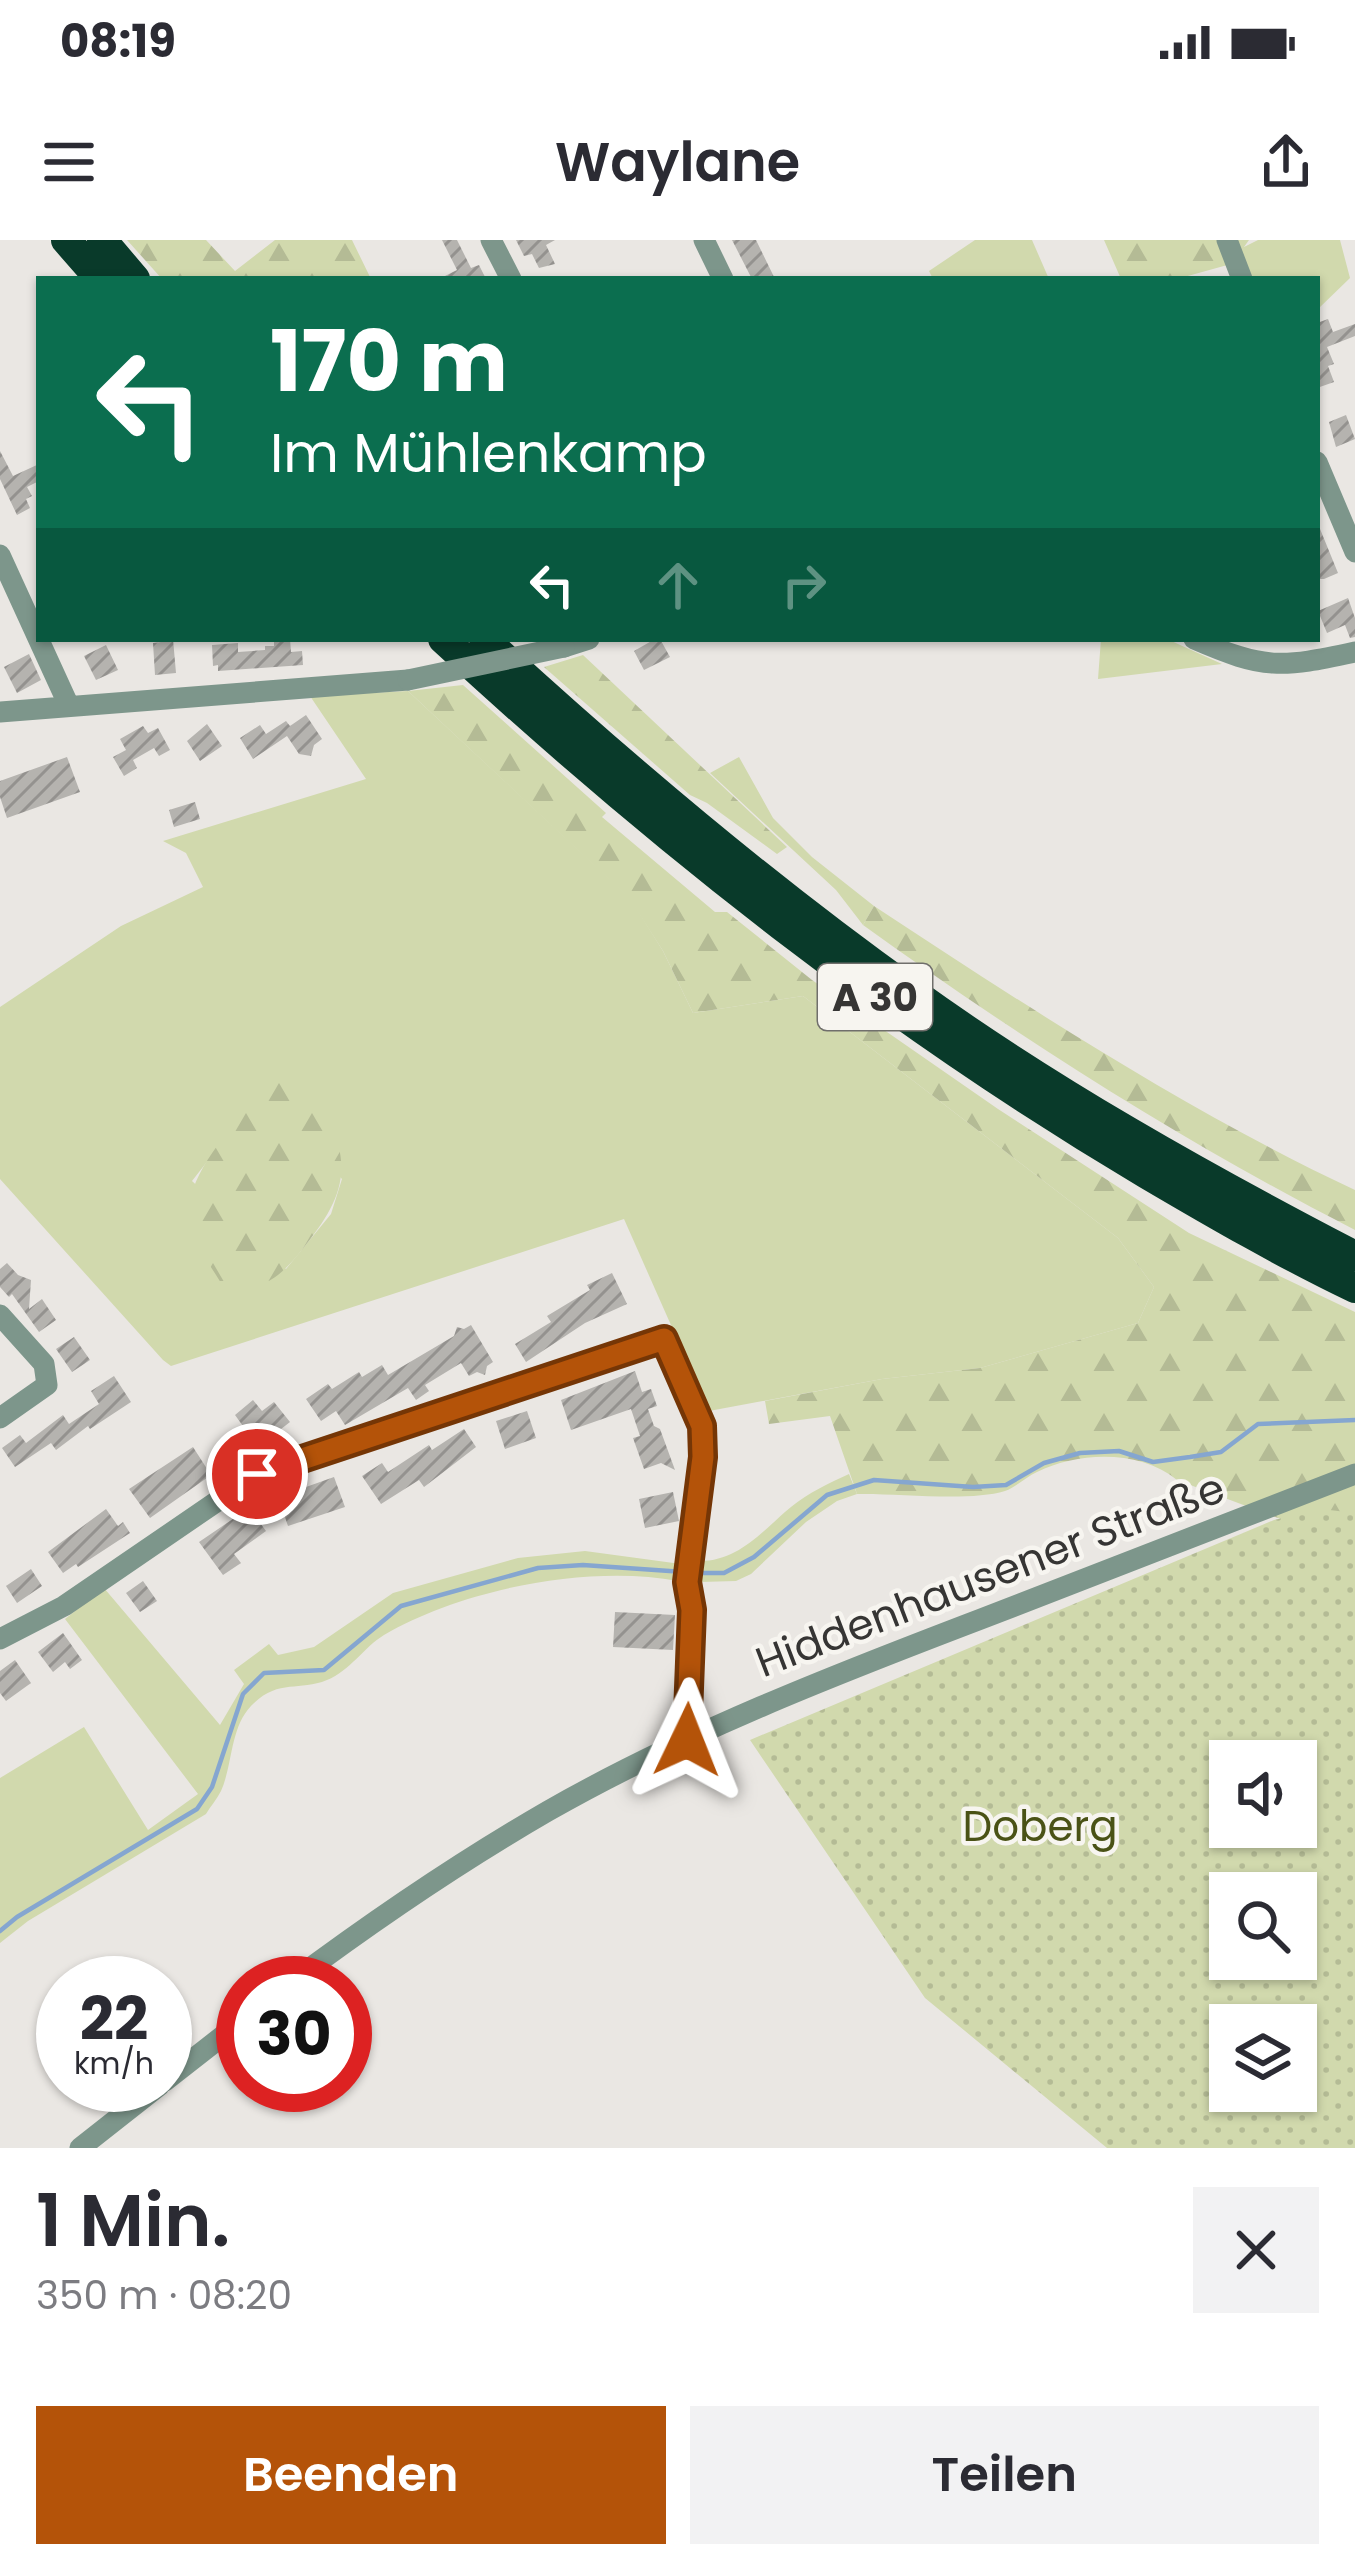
<!DOCTYPE html>
<html lang="de">
<meta charset="utf-8">
<style>
:root{--surface:#fff;--page:#f2f2f3;--text:#2b2b33;--muted:#7c7c81;--accent:#b45309}
body{margin:0;font-family:Poppins,sans-serif;background:var(--page);color:var(--text);height:100vh;display:flex;flex-direction:column;font-size:45px;white-space:nowrap}
*{box-sizing:border-box;margin:0}
p{font-size:39px;color:var(--muted)}
.icon{flex:none;width:66px;height:66px;fill:none;stroke:currentColor;stroke-width:2;stroke-linecap:round;stroke-linejoin:round}
.map{position:relative;height:1908px;overflow:hidden}
.details{display:flex;flex-direction:column;background:var(--surface);flex:1}
.details>*{flex:none}
.hud{position:absolute;left:36px;top:36px;width:1284px;height:366px;border-radius:0px;box-shadow:0 3px 9px #0004;background:#0b6e4f;color:#fff;overflow:hidden}
.tools{position:absolute;left:1209px;top:1500px;display:grid;gap:24px}
.tools a{display:grid;place-items:center;width:108px;height:108px;border-radius:0px;background:var(--surface);box-shadow:0 3px 9px #0004;font-size:60px}
.speed{position:absolute;left:36px;top:1716px;display:flex;gap:24px;font-size:60px;font-weight:700;text-align:center}
.speed>*{display:grid;place-content:center;width:156px;height:156px;border-radius:50%;background:var(--surface);box-shadow:0 3px 9px #0004;line-height:1}
.speed small{font-size:30px;font-weight:400}
.speed .limit{border:18px solid #d22;background:#fff;color:#111}
.pin{position:absolute;display:grid;place-items:center;width:102px;height:102px;color:#fff;margin:-51px;border:6px solid #fff;border-radius:50%;box-shadow:0 3px 12px #0007}
.me{position:absolute;width:132px;margin:-66px;rotate:2deg;stroke-linejoin:round;filter:drop-shadow(0 0 9px #0008)}
.turn{display:flex;align-items:center;gap:42px;height:252px;padding:0 36px;font-size:54px}
.turn .icon{width:156px;height:156px;stroke-width:2.5}
.turn b{display:block;font-size:84px;line-height:102px}
.lanes{display:flex;align-items:center;height:114px;padding:0 36px;background:#0003;justify-content:center;gap:60px;direction:ltr}
.lanes .off{opacity:.35}
.round{display:grid;place-items:center;flex:none;width:126px;height:126px;border-radius:0px;background:var(--page)}
.overview{display:flex;align-items:center;justify-content:space-between;height:204px;padding:0 36px}
h1{font-size:72px;font-weight:600;line-height:90px}
.action{display:flex;gap:24px;margin-top:auto;padding:24px 36px}
.action a{flex:1;height:138px;border-radius:0px;background:var(--accent);color:#fff;font-size:48px;font-weight:600;line-height:138px;text-align:center}
.action a+a{background:var(--page);color:var(--text)}
.status{display:flex;justify-content:space-between;align-items:center;height:84px;padding:0 60px;background:var(--surface);direction:ltr}
.status svg{height:33px;fill:currentColor}
header{display:flex;justify-content:space-between;align-items:center;height:156px;padding:0 36px;background:var(--surface);font-size:54px;font-weight:600}
.map>svg:first-child{display:block}
</style>
<div class="status"><b>08:19</b><svg viewBox="0 0 49 12"><path d="M0 12V9h3v3zM5 12V6h3v6zM10 12V3h3v9zM15 12V0h3v12zM26 1h20v11H26zM47 4h2v5h-2z"/></svg></div>
<header><svg class="icon" aria-label="menu" viewBox="0 0 24 24"><path d="M4 6h16M4 12h16M4 18h16"/></svg>Waylane<svg class="icon" aria-label="share" viewBox="0 0 24 24"><path d="M12 15V3M7 8l5-5 5 5M5 13v7h14v-7"/></svg></header>
<div class="map">
<svg width="1355" height="1908" viewBox="0 0 1355 1908">
<defs>
<pattern id="forest-firs" width="22" height="20" patternUnits="userSpaceOnUse" patternTransform="scale(3)"><rect width="22" height="20" fill="#d1d9ad"/><path d="M5 1l3.5 6h-7zM16 11l3.5 6h-7z" fill="#b4bb95"/></pattern>
<pattern id="park-dots" width="8" height="8" patternUnits="userSpaceOnUse" patternTransform="scale(3)"><rect width="8" height="8" fill="#d1d9ad"/><path d="M2 2h.1M6 6h.1" fill="none" stroke="#b4bb95" stroke-width="1.8" stroke-linecap="round"/></pattern>
<pattern id="building-hatch" width="6" height="6" patternUnits="userSpaceOnUse" patternTransform="scale(3)"><rect width="6" height="6" fill="#b5b3af"/><path d="M-1 1l2-2M0 6l6-6M5 7l2-2" fill="none" stroke="#94928f"/></pattern>
</defs>
<rect width="100%" height="100%" fill="#eae7e3"/>
<path fill="#d1d9ad" fill-rule="evenodd" d="M975,0h57l17,39h-116l-4,-8z
M1235,0h14l-5,7 14,-7h82l10,38 -33,32v-31h-66z
M1101,399h66l55,25 -124,15z
M408,451l222,207 33,53 30,62 110,-17 315,242 36,49 -16,36 -158,45 -98,11 -173,32 -85,-192 -453,147 -8,-6 -163,-181v-172l121,-81 82,-39 -17,-34 -23,-12 203,-62 -56,-83zM260,854l82,85 -11,35 -45,55 -94,-88z
M739,517l34,61 39,39 62,49 -11,19 -27,-35 -126,-117z
M849,1234l8,20 -20,7 -31,21 -55,52 -15,7 -36,1 -6,-5 2,-16c42,2 66,-30 95,-54 17,-14 38,-24 58,-33z
M585,1311l96,13 -3,17c-88,-17 -216,8 -294,54 -20,12 -34,36 -57,45 -29,12 -49,-2 -76,26 -21,22 -18,58 -30,85 -4,8 -11,16 -15,23l-178,107 -28,22v-165l84,-51 64,103 50,-36 -133,-175 39,-31 116,137 24,-41 -10,-14 35,-26 9,11 36,-8 79,-54 125,-35z"/>
<path fill="url(#forest-firs)" d="M127,0h79l29,31 40,-31h77l19,39h-209z
M1104,0h117l10,24 -54,15h-56z
M583,415l204,192 -10,7 -70,-51 -17,-8 -146,-128z
M463,445l143,128 -4,4 113,95h12l85,68 186,129 191,124 166,79v235l-178,-67c-37,-30 -97,-29 -140,-8 -11,5 -21,15 -32,19 -35,11 -109,2 -148,3l-27,-78 -61,8 -4,-23 117,-22 98,-11 158,-45 16,-36 -36,-49 -315,-242 -110,17 -30,-62 -34,-53 -221,-207z
M874,666c155,102 313,205 481,284v40c-172,-88 -335,-192 -492,-305z
M272,833c30,3 42,17 55,43 29,57 11,89 -26,135 -11,14 -25,29 -43,35 -10,3 -26,-1 -37,-3 -11,-18 -25,-37 -30,-58 -13,-53 56,-108 81,-152z"/>
<path fill="url(#park-dots)" fill-rule="evenodd" d="M1321,1269l34,4v635h-248l-182,-150 -175,-258 524,-220zM1230,1521h66v66h-66zM1230,1653h66v66h-66zM1230,1785h66v66h-66z"/>
<g fill="none" stroke-linecap="round" stroke-linejoin="round">
<path stroke="#85a6d0" stroke-width="4.5" d="M695,1333h29l30,-16 73,-62 47,-15 99,7 33,-2 38,-22 36,-10 39,-2 34,11 37,-5 31,-5 37,-28 97,-4
M0,1691l17,-14 180,-108 15,-22 31,-93 21,-21 60,-3 77,-64 137,-38 45,-3 101,7"/>
</g>
<path fill="url(#building-hatch)" d="M442,0h15l14,28 8,-3 7,14h-47l18,-9z
M516,0h39l-9,5 9,19 -16,4 -7,-14 -8,2z
M732,0h24l19,39h-23z
M1328,79l5,13 22,-8v12l-28,11 7,17 -6,2 6,16 -17,6v-65z
M1346,175l9,24 -19,8 -7,-25z
M0,211l13,25 26,-12v17l-12,6 5,9 -6,3 4,9 -13,7 -17,-36z
M1318,284l20,49 -14,6h-7z
M1348,358l7,20v19l-5,1 -5,-13 -18,8 -9,-22z
M161,399h12l3,34 -21,2 -2,-32 8,-1z
M274,399h16l1,13 11,-1 1,14 -85,6v-6l-5,1 -1,-21 26,-2v9l27,-2v-4h9z
M655,399h5l10,18 -26,13 -10,-19z
M106,405l12,25 -22,10 -12,-24z
M29,414l12,26 -24,13 -13,-26z
M306,475l16,24 -8,6 -3,11 -12,-2 -12,-18 -34,23 -13,-21 20,-13 6,9 20,-13 4,5z
M207,484l15,22 -22,15 -13,-20z
M143,486l5,7 10,-5 12,22 -11,6 -5,-8 -21,12 4,8 -13,8 -11,-19 13,-7 -6,-11z
M67,517l13,35 -73,26 -7,-21v-16z
M195,562l5,17 -26,8 -5,-17z
M7,1023l11,12 13,5 -2,29 13,-10 14,21 -17,12 -27,-38 -3,3 -9,-10v-18z
M612,1033l15,31 -42,19 -59,39 -11,-18 36,-22 -4,-6 43,-26 -3,-5z
M471,1085l22,37 -6,4 -2,9 -8,-3 -8,4 -8,-13 -36,22 4,6 -13,9 -8,-12 -63,37 -9,-14 -15,10 -15,-22 22,-15 4,5 27,-17 3,5 20,-12 6,10 66,-39 3,-9 7,2z
M74,1097l16,23 -18,12 -16,-23z
M635,1131l7,21 9,-3 6,17 -9,3 6,17 6,3 15,41 -14,-7 -17,6 -11,-31 7,-2 -9,-27 -60,21 -10,-30z
M114,1136l17,26 -41,27 -2,-3 -32,24 -5,-7 -36,24 -13,-19 18,-13 6,8 37,-28 6,9 30,-20 -8,-13z
M253,1160l9,11 12,-9 16,20 -32,25 -23,-32z
M527,1171l9,27 -31,11 -9,-28z
M464,1189l12,18 -52,40 -5,-7 -38,24 -19,-28 20,-13 6,9 41,-27 3,5z
M193,1207l18,28 -61,43 -21,-29z
M334,1237l11,30 -57,19 -10,-29z
M673,1252l6,29 -34,7 -6,-29z
M249,1268l17,23 -32,23 7,9 -18,12 -24,-33z
M106,1269l12,17 5,-4 7,11 -52,34 -2,-3 -13,9 -15,-21z
M31,1329l11,17 -25,17 -11,-17z
M143,1341l14,20 -17,11 -14,-19z
M615,1372l60,3 -2,35 -60,-3z
M63,1393l19,27 -12,9 -5,-7 -12,10 -15,-20z
M15,1420l16,23 -25,18 -6,-8v-22z"/>
<g fill="none" stroke-linecap="round" stroke-linejoin="round">
<path stroke="#7d968b" stroke-width="21" d="M491,0l20,39
M704,0l19,39
M1227,0l15,39
M1317,222l38,90
M0,315l69,151
M1194,399c71,31 87,29 161,13
M564,407l25,-8
M0,472l408,-32
M0,1075l44,49 3,21 -47,33
M0,1399l64,-33 193,-132 407,-135 38,87 1,31 -16,125 5,28 -5,130
M290,1743c83,-62 168,-120 258,-172 137,-78 286,-136 433,-192 125,-48 249,-97 374,-145
M165,1841l78,-61
M80,1908l80,-63"/>
<path stroke="#093a2a" stroke-width="30" d="M66,0l34,39
M102,0l33,39
M443,399c218,201 449,384 704,535 68,40 137,80 208,114
M484,399c136,125 277,245 427,352 140,101 292,186 444,265"/>
<path stroke="#7d968b" stroke-width="21" d="M408,440l156,-33"/>
</g>
<g fill="none" stroke-linecap="round" stroke-linejoin="round">
<defs>
<path id="route" d="M257,1234l407,-135 38,87 1,31 -16,125 5,28 -5,130"/>
</defs>
<use href="#route" stroke="#753606" stroke-width="30"/>
<use href="#route" stroke="#b45309" stroke-width="21"/>
</g>
<g text-anchor="middle" dominant-baseline="central" stroke-width="9" stroke-linejoin="round" paint-order="stroke">
<rect fill="#f7f5f0" stroke="#706f6c" stroke-width="3" x="818" y="724" width="114" height="66" rx="9"/>
<g font-size="39" font-weight="bold" fill="#363534">
<text x="875" y="757">A 30</text>
</g>
<g font-size="42" fill="#363534" stroke="#f7f5f0">
<text transform="translate(990 1335) rotate(-21)">Hiddenhausener Straße</text>
</g>
<g font-size="42" fill="#4a5216" stroke="#f7f5f0">
<text x="1040" y="1586">Doberg</text>
</g>
</g>
</svg>
<div class="tools">
<a><svg class="icon" aria-label="sound" viewBox="0 0 24 24"><path d="M4 9h4l5-4v14l-5-4H4zM17 9q2 3 0 6"/></svg></a>
<a><svg class="icon" aria-label="search" viewBox="0 0 24 24"><circle cx="10" cy="10" r="6"/><path d="M15 15l6 6"/></svg></a>
<a><svg class="icon" aria-label="layers" viewBox="0 0 24 24"><path d="M12 4l9 5-9 5-9-5zM3 14l9 5 9-5"/></svg></a>
</div>
<div class="speed"><div>22<small>km/h</small></div><div class="limit">30</div></div>
<div class="pin" style="left:257px;top:1234px;background:#d93025"><svg class="icon" aria-label="arrive" viewBox="0 0 24 24"><path d="M6 21V4h12l-3 4 3 4H6"/></svg></div>
<svg class="me" style="left:687px;top:1500px" viewBox="-20 -20 40 40"><path d="M0-17L14 15 0 8-14 15z" fill="#b45309" stroke="#fff" stroke-width="4"/></svg>
<div class="hud">
<div class="turn"><svg class="icon" aria-label="left" viewBox="0 0 24 24"><path d="M17 20v-9H6M10 6l-5 5 5 5"/></svg><div><b>170 m</b>Im Mühlenkamp</div></div>
<div class="lanes"><svg class="icon" aria-label="left" viewBox="0 0 24 24"><path d="M17 20v-9H6M10 6l-5 5 5 5"/></svg><svg class="icon off" aria-label="ahead" viewBox="0 0 24 24"><path d="M12 20V5M6 11l6-6 6 6"/></svg><svg class="icon off" aria-label="right" viewBox="0 0 24 24"><path d="M7 20v-9h11M14 6l5 5-5 5"/></svg></div>
</div>
</div>
<section class="details">
<div class="overview"><div><h1>1 Min.</h1><p>350 m · 08:20</p></div><a class="round"><svg class="icon" aria-label="close" viewBox="0 0 24 24"><path d="M6 6l12 12M18 6L6 18"/></svg></a></div>
<div class="action"><a>Beenden</a><a>Teilen</a></div>
</section>
